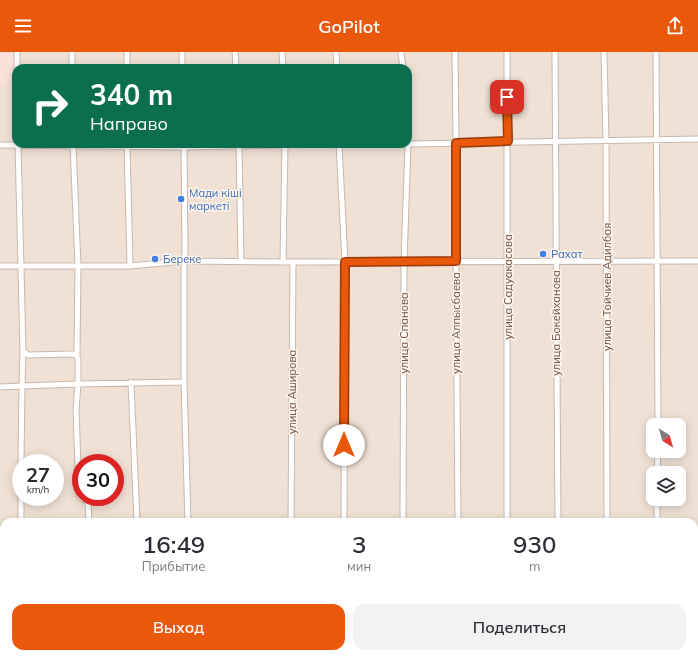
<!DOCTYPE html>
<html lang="ru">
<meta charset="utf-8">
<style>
:root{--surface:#fff;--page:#f2f2f3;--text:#2b2b33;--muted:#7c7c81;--accent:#ea580c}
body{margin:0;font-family:Mulish,sans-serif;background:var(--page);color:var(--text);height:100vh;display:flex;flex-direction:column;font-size:15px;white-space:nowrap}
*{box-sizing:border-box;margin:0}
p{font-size:13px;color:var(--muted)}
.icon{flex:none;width:22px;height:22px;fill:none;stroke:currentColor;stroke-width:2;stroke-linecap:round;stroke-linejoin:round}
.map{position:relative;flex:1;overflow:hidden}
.side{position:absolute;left:0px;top:466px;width:698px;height:140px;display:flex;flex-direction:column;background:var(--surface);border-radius:12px 12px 0 0;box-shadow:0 2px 10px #0003}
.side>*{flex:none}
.banner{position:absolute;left:12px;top:12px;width:400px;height:84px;border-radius:12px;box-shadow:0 2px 10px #0003;background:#0b6e4f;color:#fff;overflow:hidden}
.needle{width:26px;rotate:143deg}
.tools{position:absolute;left:646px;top:366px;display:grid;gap:8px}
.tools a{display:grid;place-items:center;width:40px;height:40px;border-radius:8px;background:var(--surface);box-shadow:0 2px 10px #0003;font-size:20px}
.speed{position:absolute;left:12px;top:402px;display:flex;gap:8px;font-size:20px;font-weight:700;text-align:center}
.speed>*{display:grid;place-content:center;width:52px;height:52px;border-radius:50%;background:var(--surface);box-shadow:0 2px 10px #0003;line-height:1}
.speed small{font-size:10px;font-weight:400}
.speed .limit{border:6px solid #d22;background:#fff;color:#111}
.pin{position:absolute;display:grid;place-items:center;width:34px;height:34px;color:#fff;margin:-17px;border-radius:8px;box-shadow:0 2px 6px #0006}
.me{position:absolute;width:44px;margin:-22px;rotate:0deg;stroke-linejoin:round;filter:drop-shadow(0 0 3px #0008)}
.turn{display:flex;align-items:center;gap:14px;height:84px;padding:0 12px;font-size:18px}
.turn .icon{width:52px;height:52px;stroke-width:2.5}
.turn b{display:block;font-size:28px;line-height:34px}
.eta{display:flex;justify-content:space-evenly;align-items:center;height:68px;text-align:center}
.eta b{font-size:24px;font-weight:600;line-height:28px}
.primary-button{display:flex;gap:8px;margin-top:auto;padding:8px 12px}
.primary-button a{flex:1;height:46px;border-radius:12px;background:var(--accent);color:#fff;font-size:16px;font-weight:600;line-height:46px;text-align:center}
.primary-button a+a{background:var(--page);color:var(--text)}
header{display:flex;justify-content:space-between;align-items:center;height:52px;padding:0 12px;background:var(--accent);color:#fff;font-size:18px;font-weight:600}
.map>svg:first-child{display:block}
</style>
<header><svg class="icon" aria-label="menu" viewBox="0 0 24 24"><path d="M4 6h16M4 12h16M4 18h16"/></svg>GoPilot<svg class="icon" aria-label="share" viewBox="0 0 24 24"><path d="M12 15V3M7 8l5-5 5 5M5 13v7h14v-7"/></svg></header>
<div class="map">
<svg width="698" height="606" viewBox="0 0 698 606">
<rect width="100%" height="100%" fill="#f9f0e5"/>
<path fill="#f0e1d4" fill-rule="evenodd" d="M0,0h698v606h-698zM16,16h392v76h-392zM653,373h26v26h-26zM21,411h34v34h-34zM81,411h34v34h-34zM653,421h26v26h-26zM4,470h690v132h-690z"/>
<path fill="#f9e0da" d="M0,0h15v34h-15z"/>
<path fill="#d5e5c5" d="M0,470l4,1v74h-4z"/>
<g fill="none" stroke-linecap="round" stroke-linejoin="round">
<defs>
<path id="minor" d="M17,0v16
M72,0v16
M127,0v16
M182,0v16
M235,0l1,16
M282,0l1,16
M336,0l1,16
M401,0l2,16
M455,0l1,86v123l2,261
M507,0v470
M555,0l3,470
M604,0l2,88 1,382
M656,0l2,373
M18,92l5,207 5,4 46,-1 3,2 1,3v25l-56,2 -1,77
M239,92l2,117
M339,92l6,118 -1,260
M408,92l290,-5
M0,93l184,2 138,-3
M73,93l5,121 -1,90
M127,93l3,121
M283,210l2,-118
M0,214h130l54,-5 1,-8 -1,-108
M131,330l6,140
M0,335l22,-1 1,-35
M657,421l1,-22
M21,445v25
M89,470l-1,-20 -7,-4 -2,-3 -3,-85 2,-26 106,-2
M188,470l-4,-140v-121l109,1 405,-1
M291,470l2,-260
M403,470l1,-260 4,-118
M657,470v-23
M0,480l4,4
M694,570h4
M0,571h4
M217,602l18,4
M252,606l1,-4
M461,606l26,-4
M539,606v-4"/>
</defs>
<use href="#minor" stroke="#c9b7ac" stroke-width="7"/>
<use href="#minor" stroke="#fff" stroke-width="5"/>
</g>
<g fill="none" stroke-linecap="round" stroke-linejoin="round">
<defs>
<path id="route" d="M344,393l1,-183 111,-1v-118l52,-2 -1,-44"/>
</defs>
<use href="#route" stroke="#983908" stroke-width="10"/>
<use href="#route" stroke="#ea580c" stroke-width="7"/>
</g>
<g fill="#3f7fe0" stroke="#fdf4ea" stroke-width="1.5">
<circle cx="181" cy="147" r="4"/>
<circle cx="543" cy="202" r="4"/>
<circle cx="155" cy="207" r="4"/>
</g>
<g text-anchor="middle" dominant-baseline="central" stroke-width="3" stroke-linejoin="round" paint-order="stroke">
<g font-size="11" fill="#366cbe" stroke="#fdf4ea" text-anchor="start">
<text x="189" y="141">Мади кіші<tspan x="189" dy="13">маркеті</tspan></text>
<text x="551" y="202">Рахат</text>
<text x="163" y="207">Береке</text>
</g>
<g font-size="11" fill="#6f564d" stroke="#fdf4ea">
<text transform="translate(508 235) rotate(-90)">улица Садуакасова</text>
<text transform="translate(607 235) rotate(-90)">улица Тойчиев Адилбая</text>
<text transform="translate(456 271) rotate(-90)">улица Алпысбаева</text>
<text transform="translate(556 271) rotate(-90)">улица Бокейханова</text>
<text transform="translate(404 281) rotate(-90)">улица Спанова</text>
<text transform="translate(292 340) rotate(-90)">улица Аширова</text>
</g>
</g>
</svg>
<div class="tools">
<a><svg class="needle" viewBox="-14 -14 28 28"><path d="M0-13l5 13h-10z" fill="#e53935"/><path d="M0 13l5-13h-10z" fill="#7c7c81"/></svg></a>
<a><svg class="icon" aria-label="layers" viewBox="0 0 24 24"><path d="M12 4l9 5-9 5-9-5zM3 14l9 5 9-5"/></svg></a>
</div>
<div class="speed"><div>27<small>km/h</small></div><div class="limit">30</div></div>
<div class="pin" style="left:507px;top:45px;background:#d93025"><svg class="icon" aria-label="arrive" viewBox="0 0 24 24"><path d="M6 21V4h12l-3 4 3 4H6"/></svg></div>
<svg class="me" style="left:344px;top:393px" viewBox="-20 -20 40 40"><circle r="19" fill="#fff"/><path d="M0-13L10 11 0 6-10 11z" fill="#ea580c"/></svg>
<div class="banner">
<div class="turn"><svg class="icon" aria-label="right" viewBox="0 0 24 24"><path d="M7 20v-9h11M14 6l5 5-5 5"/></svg><div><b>340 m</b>Направо</div></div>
</div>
<section class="side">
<div class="eta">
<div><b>16:49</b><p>Прибытие</p></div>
<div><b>3</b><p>мин</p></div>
<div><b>930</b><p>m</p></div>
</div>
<div class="primary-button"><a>Выход</a><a>Поделиться</a></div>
</section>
</div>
